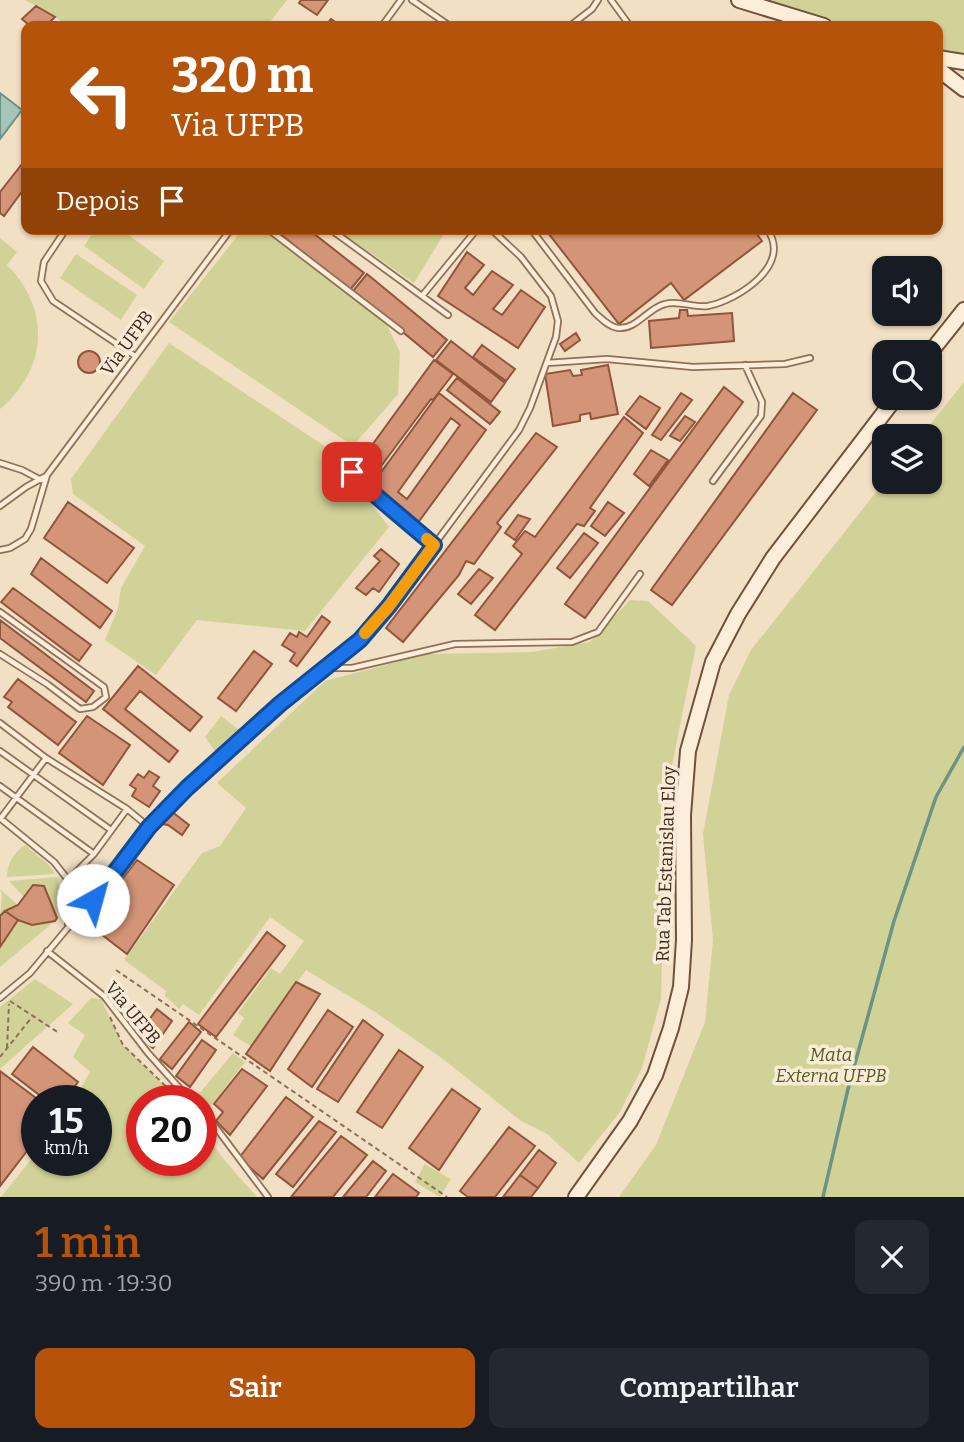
<!DOCTYPE html>
<html lang="pt">
<meta charset="utf-8">
<style>
:root{--surface:#171b24;--page:#242831;--text:#f1f3f6;--muted:#9ea1a6;--accent:#b45309}
body{margin:0;font-family:Bitter,serif;background:var(--page);color:var(--text);height:100vh;display:flex;flex-direction:column;font-size:26px;white-space:nowrap}
*{box-sizing:border-box;margin:0}
p{font-size:23px;color:var(--muted)}
.icon{flex:none;width:38px;height:38px;fill:none;stroke:currentColor;stroke-width:2;stroke-linecap:round;stroke-linejoin:round}
.map{position:relative;height:1197px;overflow:hidden}
.sheet{display:flex;flex-direction:column;background:var(--surface);flex:1}
.sheet>*{flex:none}
.banner{position:absolute;left:21px;top:21px;width:922px;height:214px;border-radius:14px;box-shadow:0 2px 5px #0004;background:#b45309;color:#fff;overflow:hidden}
.buttons{position:absolute;left:872px;top:256px;display:grid;gap:14px}
.buttons a{display:grid;place-items:center;width:70px;height:70px;border-radius:14px;background:var(--surface);box-shadow:0 2px 5px #0004;font-size:35px}
.speed{position:absolute;left:21px;top:1085px;display:flex;gap:14px;font-size:35px;font-weight:700;text-align:center}
.speed>*{display:grid;place-content:center;width:91px;height:91px;border-radius:50%;background:var(--surface);box-shadow:0 2px 5px #0004;line-height:1}
.speed small{font-size:18px;font-weight:400}
.speed .limit{border:10px solid #d22;background:#fff;color:#111}
.pin{position:absolute;display:grid;place-items:center;width:60px;height:60px;color:#fff;margin:-30px;border-radius:14px;box-shadow:0 4px 10px #0006}
.me{position:absolute;width:77px;margin:-38px;rotate:38deg;stroke-linejoin:round;filter:drop-shadow(0 0 5px #0008)}
.turn{display:flex;align-items:center;gap:24px;height:147px;padding:0 35px;font-size:32px}
.turn .icon{width:91px;height:91px;stroke-width:2.5}
.turn b{display:block;font-size:49px;line-height:60px}
.then{display:flex;align-items:center;height:66px;padding:0 35px;background:#0003;gap:14px;font-size:26px}
.round{display:grid;place-items:center;flex:none;width:74px;height:74px;border-radius:14px;background:var(--page)}
.headline{display:flex;align-items:center;justify-content:space-between;height:119px;padding:0 35px}
h1{font-size:42px;font-weight:600;line-height:52px;color:var(--accent)}
.cta{display:flex;gap:14px;margin-top:auto;padding:14px 35px}
.cta a{flex:1;height:80px;border-radius:14px;background:var(--accent);color:#fff;font-size:28px;font-weight:600;line-height:80px;text-align:center}
.cta a+a{background:var(--page);color:var(--text)}
.map>svg:first-child{display:block}
</style>
<div class="map">
<svg width="964" height="1197" viewBox="0 0 964 1197">
<rect width="100%" height="100%" fill="#f2e0c4"/>
<path fill="#d1d297" d="M25,0h262l-20,26h-201l-6,-6z
M757,0h207v70l-7,-8 -19,-6v-30h-97z
M96,229h24l44,32 -20,28 -60,-43z
M243,229h18l124,92 15,31 -2,42 -45,52 -184,-124z
M336,229h111l-33,54z
M0,238l17,14 -10,13c44,44 41,104 -7,144z
M76,254l61,41 -16,25 -61,-42z
M169,343l163,108 57,76 -84,104 -108,-11 -41,55 -51,-35 13,-32 3,-20 24,-42 -72,-52 -2,-15z
M964,382v815h-345l37,-52 49,-123 8,-82 -10,-106 26,-139 22,-45 134,-169h44v-45h-8z
M630,600l18,1 48,45 -30,149 -5,204 -19,69 -22,44 -41,51 -32,-29 -26,-13 -78,-62 -68,-47 -69,-42 -54,77 -19,-12 11,-17 -6,-5 33,-45 9,6 24,-33 -34,-24 -71,98 -16,-11 -4,5 -14,-13 1,-5 -42,-31 78,-107 18,-7 26,-38 -29,-25 108,-102 102,-27 105,-2 58,-10z
M221,716l22,17 -26,21 -12,-17z
M25,845l24,20 6,9 -48,3c0,-13 7,-25 18,-32z
M57,877l4,19 -4,22 -13,-32 -11,-1 -9,12 -15,-16z
M0,889l18,16 -18,11 2,-21z
M18,920l14,5 23,-4 -55,46v-20z
M35,979l38,25 -73,65v-62z
M91,998l10,1 22,46 57,56h-38v59h59v-32l25,34 31,35h-256l36,-45v8h59v-59h-23l17,-29 -17,-15 12,-22 -17,-12z
M233,1053l12,9 -39,50 -5,-5v-6l-7,-1z
M425,1164l26,15 -11,18 -25,-15z"/>
<path fill="#a6c5b9" stroke="#6c9486" stroke-width="2" d="M0,93l22,17 -22,29z"/>
<g fill="none" stroke-linecap="round" stroke-linejoin="round">
<path stroke="#6c9486" stroke-width="3.5" d="M823,1197l25,-108 46,-168 42,-124 28,-50"/>
</g>
<path fill="#d49477" stroke="#90553c" stroke-width="2" fill-rule="evenodd" d="M301,0h27l-11,15 -18,-12z
M36,6l19,11 -9,9h-16l-8,-7z
M331,19l10,7h-15z
M26,159v27l-22,30 -4,-3v-21z
M274,229h34l56,44 -14,17z
M545,229h208l9,12 -78,59 -13,-17 -52,41z
M467,252l17,13 -19,23 8,7 19,-24 21,14 -20,24 9,6 19,-25 24,17 -27,41 -80,-52z
M367,274l80,66 -14,17 -80,-66z
M680,310h7l1,6 44,-3 2,28 -83,7 -2,-27 30,-3z
M576,333l4,7 -15,11 -5,-7z
M451,341l54,42 -14,19 -55,-42z
M482,345l33,24 -9,12 -33,-24z
M78 362a11 11 0 1 1 22 0a11 11 0 1 1-22 0Z
M434,360l19,14 -20,26 -2,-1 -61,82 -16,-11z
M608,365l10,49 -27,5 -1,-6 -10,2v6l-27,5 -8,-52 25,-4 3,6 9,-1 -1,-5z
M457,378l43,34 -10,12 -43,-34z
M724,387l19,15 -158,216 -20,-14z
M439,393l47,37 -69,94 -46,-38zM451,418l9,7 -53,74 -9,-7z
M681,393l11,7 -31,40 -9,-5z
M793,393l24,17 -145,195 -21,-15z
M640,396l20,12 -14,21 -20,-15z
M685,416l10,6 -15,19 -10,-5z
M624,417l19,16 -53,75 5,3 -11,15 -7,-2 -82,106 -20,-15 47,-61 -9,-8 12,-15 10,6z
M536,433l21,14 -60,76 4,4 -27,37 -8,-3 -7,14 -56,67 -17,-14z
M651,450l17,10 -19,26 -15,-12z
M68,502l66,46 -27,35 -63,-45z
M608,502l16,11 -19,23 -14,-10z
M518,515l12,4 -15,21 -10,-7z
M584,533l14,10 -28,35 -13,-10z
M381,549l18,15 -20,28 -6,-4 -7,7 -10,-7 24,-27 -6,-5z
M41,558l71,53 -12,17 -69,-54z
M479,569l14,9 -22,26 -13,-10z
M13,588l78,57 -12,16 -78,-59z
M322,616l8,6 -33,44 -7,-5 5,-8 -13,-8 8,-12 7,4 2,-5 8,5z
M0,620l94,71 -8,11 -86,-64z
M254,651l18,13 -36,47 -18,-13z
M138,666l64,51 -12,14 -50,-40 -15,18 53,42 -9,11 -66,-53z
M18,679l58,43 -18,23 -50,-38 4,-5 -8,-5z
M87,716l43,29 -27,40 -44,-32z
M149,771l10,6 -6,9 7,5 -11,16 -17,-11 4,-7 -6,-4 8,-11 6,4z
M171,811l18,14 -7,10 -14,-10 -6,-1z
M137,860l37,25 -47,69 -39,-30z
M33,885l11,1 13,32 -2,3 -23,4 -14,-5 -13,-9 13,-6z
M5,911l13,9 -18,27v-31z
M267,932l18,14 -69,91 -18,-13z
M296,982l24,12 -50,77 -24,-17z
M157,1009l15,12 -19,27 -16,-12z
M328,1010l25,17 -41,60 -24,-18z
M363,1020l20,15 -45,67 -21,-13z
M189,1022l12,10 -29,37 -12,-10z
M202,1040l14,10 -26,37 -14,-11z
M33,1047l45,35 -14,19h-17l-35,-27z
M399,1050l24,17 -41,61 -25,-16z
M242,1069l25,17 -37,49 -14,-14 7,-9 -9,-8z
M0,1071l40,30h-3v37l-37,48z
M452,1089l28,20 -41,61 -30,-22z
M286,1097l27,20 -50,62 -24,-21z
M319,1121l17,11 -43,55 -17,-13z
M509,1127l26,19 -40,51h-27l-8,-6z
M341,1136l26,19 -34,42h-42z
M539,1150l17,13 -18,25 -18,-13z
M373,1161l13,10 -20,26h-23z
M393,1174l26,19 -3,4h-41z
M520,1175l18,13 -7,9h-28z"/>
<g fill="none" stroke-linecap="round" stroke-linejoin="round">
<defs>
<path id="lane" d="M412,0l38,26
M611,0l19,26
M382,26l19,-26
M570,26l22,-17 6,-9
M66,229l-22,33 -3,19 12,20 82,55
M268,229l133,102
M330,229l118,86
M531,229l64,84c7,6 14,14 23,15 18,2 30,-20 47,-24 14,-4 29,4 43,2 30,-6 85,-41 59,-77
M422,296l55,-67
M547,363l60,-4 86,8 92,-3 25,-6
M0,463l22,7 19,10
M713,481l48,-65 1,-14 -17,-37
M0,506l26,-19 20,-11
M434,545l85,-115 11,-22 26,-71 2,-16 -7,-25 -30,-39 -30,-28
M0,550l10,-2 15,-9 6,-10 16,-54 184,-246
M0,612l104,75 2,10 -13,10 -13,2 -33,-25 -47,-30
M322,668h30l103,-24 117,-2 26,-10 42,-58
M0,723l46,35 81,51 22,18
M0,751l111,79
M0,786l94,68
M0,818l54,44 22,28
M1,818l45,-60
M69,879l25,-25 33,-45
M73 897a10 10 0 1 1 20 0a10 10 0 1 1-20 0Z
M93,894l16,-14 40,-53 38,-39 93,-84 80,-64 29,-34 45,-61 -60,-51 -22,-22
M68,924l8,-21
M47,951l57,45 44,57 43,48
M0,998l30,-25 56,-67
M201,1112l13,13 54,72"/>
<path id="secondary" d="M739,0l85,26
M938,58l26,4
M938,69l26,20
M929,354l35,-44
M576,1197l54,-76 25,-46 16,-47 10,-41 3,-47 -1,-125 5,-64 25,-89 25,-48 35,-56 123,-161"/>
</defs>
<use href="#lane" stroke="#8f7058" stroke-width="8"/>
<use href="#secondary" stroke="#71513b" stroke-width="18"/>
<path stroke="#8f7058" stroke-width="2" stroke-dasharray="5 3.5" stroke-linecap="butt" d="M116,970l331,227
M10,1001l49,32
M110,1017l13,28 54,52
M7,1048l2,-44
M0,1057l32,-40
M201,1124l13,15"/>
<use href="#lane" stroke="#fceed9" stroke-width="4.5"/>
<use href="#secondary" stroke="#fceed9" stroke-width="14"/>
</g>
<g fill="none" stroke-linecap="round" stroke-linejoin="round">
<defs>
<path id="route" d="M93,900v-6l16,-14 40,-53 38,-39 93,-84 80,-64 29,-34 45,-61 -60,-51 -22,-22"/>
</defs>
<use href="#route" stroke="#114b97" stroke-width="18"/>
<use href="#route" stroke="#1a73e8" stroke-width="12"/>
<path stroke="#f59e0b" stroke-width="12" d="M365,633l24,-27 45,-61 -7,-6"/>
</g>
<g text-anchor="middle" dominant-baseline="central" stroke-width="7" stroke-linejoin="round" paint-order="stroke">
<g font-size="18" fill="#3e2a1e" stroke="#f9ebd5">
<text transform="translate(127 343) rotate(-54)">Via UFPB</text>
<text transform="translate(666 864) rotate(-88)">Rua Tab Estanislau Eloy</text>
<text transform="translate(133 1013) rotate(50)">Via UFPB</text>
</g>
<g font-size="18" font-style="italic" fill="#535c22" stroke="#f9ebd5">
<text x="831" y="1055">Mata<tspan x="831" dy="21">Externa UFPB</tspan></text>
</g>
</g>
</svg>
<div class="buttons">
<a><svg class="icon" aria-label="sound" viewBox="0 0 24 24"><path d="M4 9h4l5-4v14l-5-4H4zM17 9q2 3 0 6"/></svg></a>
<a><svg class="icon" aria-label="search" viewBox="0 0 24 24"><circle cx="10" cy="10" r="6"/><path d="M15 15l6 6"/></svg></a>
<a><svg class="icon" aria-label="layers" viewBox="0 0 24 24"><path d="M12 4l9 5-9 5-9-5zM3 14l9 5 9-5"/></svg></a>
</div>
<div class="speed"><div>15<small>km/h</small></div><div class="limit">20</div></div>
<div class="pin" style="left:352px;top:472px;background:#d93025"><svg class="icon" aria-label="arrive" viewBox="0 0 24 24"><path d="M6 21V4h12l-3 4 3 4H6"/></svg></div>
<svg class="me" style="left:93px;top:900px" viewBox="-20 -20 40 40"><circle r="19" fill="#fff"/><path d="M0-13L10 11 0 6-10 11z" fill="#1a73e8"/></svg>
<div class="banner">
<div class="turn"><svg class="icon" aria-label="left" viewBox="0 0 24 24"><path d="M17 20v-9H6M10 6l-5 5 5 5"/></svg><div><b>320 m</b>Via UFPB</div></div>
<div class="then">Depois<svg class="icon" aria-label="arrive" viewBox="0 0 24 24"><path d="M6 21V4h12l-3 4 3 4H6"/></svg></div>
</div>
</div>
<section class="sheet">
<div class="headline"><div><h1>1 min</h1><p>390 m · 19:30</p></div><a class="round"><svg class="icon" aria-label="close" viewBox="0 0 24 24"><path d="M6 6l12 12M18 6L6 18"/></svg></a></div>
<div class="cta"><a>Sair</a><a>Compartilhar</a></div>
</section>
